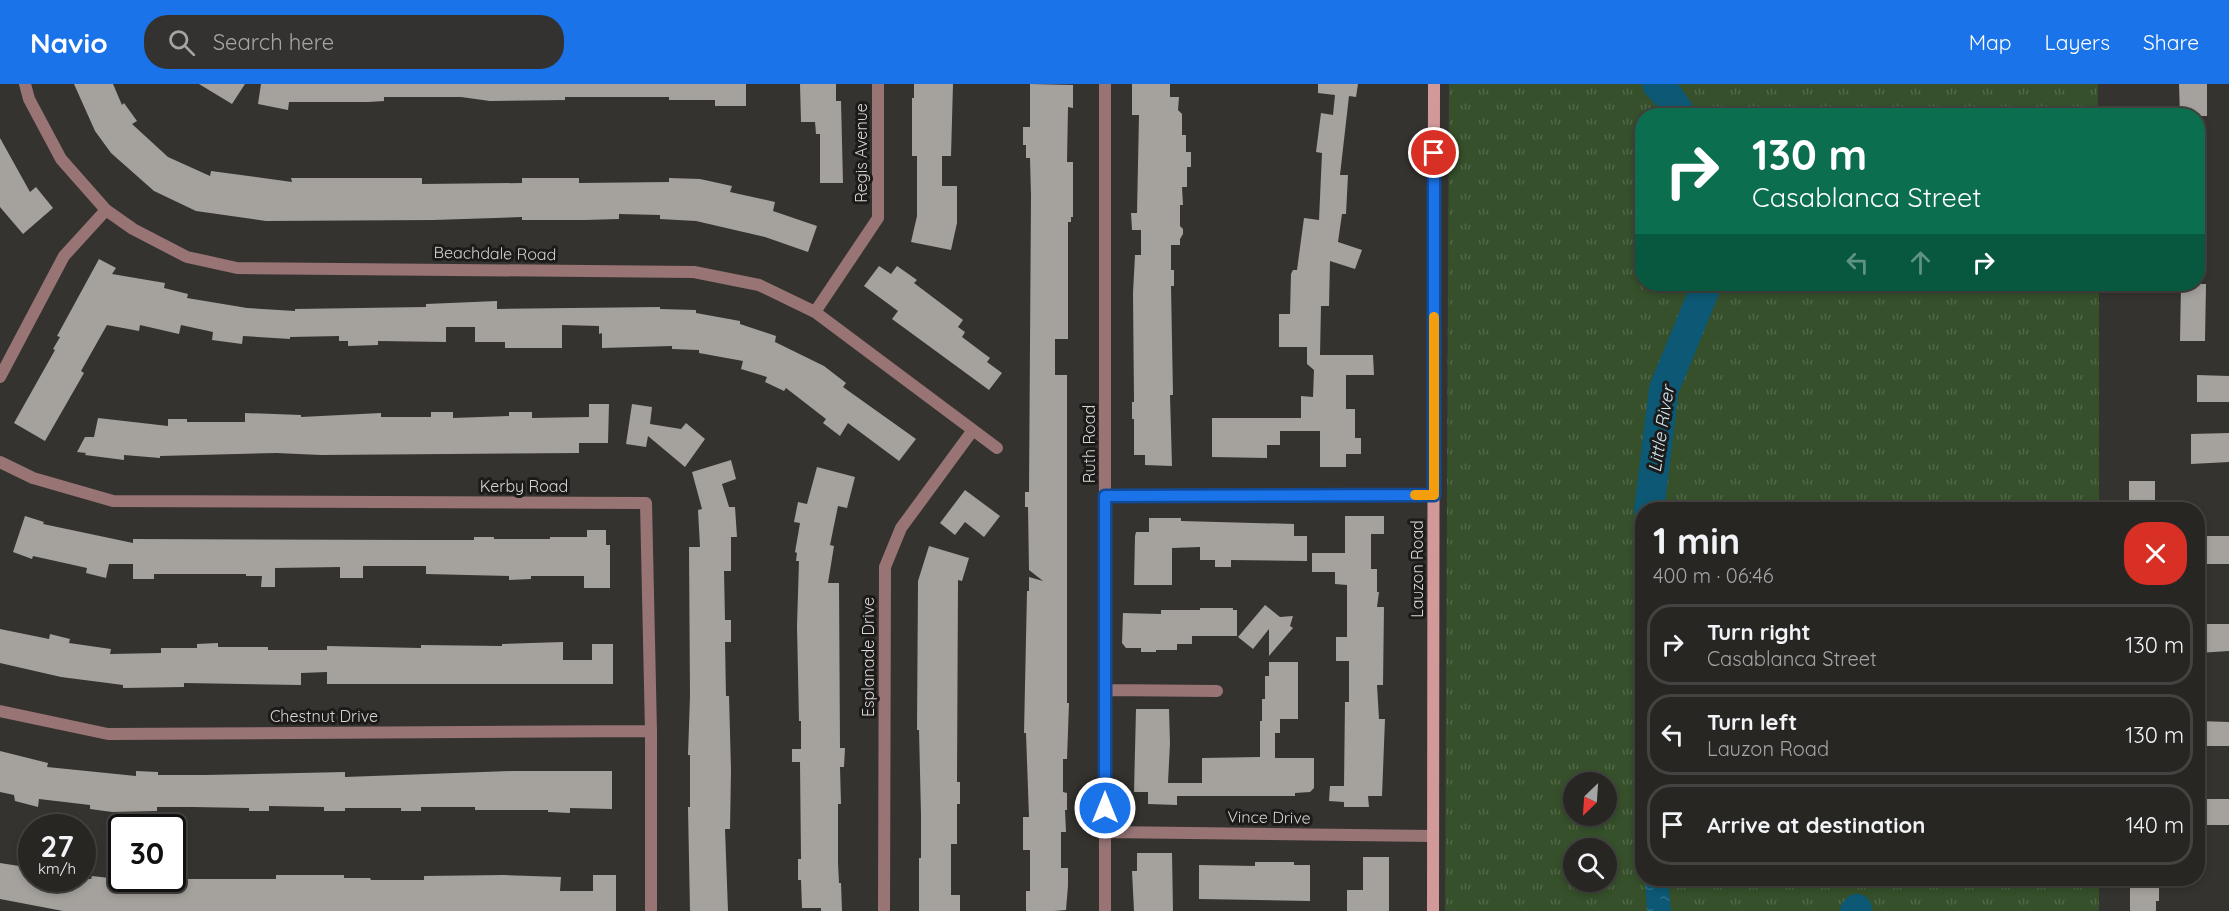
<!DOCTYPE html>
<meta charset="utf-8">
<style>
:root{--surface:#282623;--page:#343230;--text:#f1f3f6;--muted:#a5a5a6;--line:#444341;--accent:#1a73e8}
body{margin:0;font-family:Quicksand,sans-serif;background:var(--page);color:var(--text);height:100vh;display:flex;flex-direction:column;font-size:22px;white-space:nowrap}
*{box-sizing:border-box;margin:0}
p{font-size:20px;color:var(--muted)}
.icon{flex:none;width:33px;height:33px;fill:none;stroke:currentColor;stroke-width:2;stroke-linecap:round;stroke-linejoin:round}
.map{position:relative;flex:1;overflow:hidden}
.drawer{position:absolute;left:1635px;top:418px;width:570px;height:384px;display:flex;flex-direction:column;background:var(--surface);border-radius:24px;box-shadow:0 3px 9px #0003,0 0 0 2px var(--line)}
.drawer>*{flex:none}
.banner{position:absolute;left:1635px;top:24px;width:570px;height:183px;border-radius:24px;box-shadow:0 3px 9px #0003,0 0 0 2px var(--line);background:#0b6e4f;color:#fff;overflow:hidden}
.needle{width:39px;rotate:205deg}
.buttons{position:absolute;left:1563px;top:688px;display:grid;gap:12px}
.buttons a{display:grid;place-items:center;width:54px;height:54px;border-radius:50%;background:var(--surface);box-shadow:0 3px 9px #0003,0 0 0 2px var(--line);font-size:30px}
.speed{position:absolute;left:18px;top:730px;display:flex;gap:12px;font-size:30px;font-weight:700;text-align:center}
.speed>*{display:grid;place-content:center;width:78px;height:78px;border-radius:50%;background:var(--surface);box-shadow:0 3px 9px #0003,0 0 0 2px var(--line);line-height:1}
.speed small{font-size:15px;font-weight:400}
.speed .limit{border:3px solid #111;border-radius:9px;background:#fff;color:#111}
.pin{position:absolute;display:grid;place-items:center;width:51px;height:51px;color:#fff;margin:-26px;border:3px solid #fff;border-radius:50%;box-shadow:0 2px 6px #0007}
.me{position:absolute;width:66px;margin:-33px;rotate:0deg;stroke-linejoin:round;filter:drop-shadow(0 0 4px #0008)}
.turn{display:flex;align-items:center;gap:21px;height:126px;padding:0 18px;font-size:27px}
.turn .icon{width:78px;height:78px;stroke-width:2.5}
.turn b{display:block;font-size:42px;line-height:51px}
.lanes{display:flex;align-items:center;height:57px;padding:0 18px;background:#0003;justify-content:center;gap:30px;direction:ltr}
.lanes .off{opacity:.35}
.round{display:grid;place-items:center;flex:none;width:63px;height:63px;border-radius:24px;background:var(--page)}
.summary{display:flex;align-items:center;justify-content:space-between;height:102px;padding:0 18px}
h1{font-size:36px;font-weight:800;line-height:45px}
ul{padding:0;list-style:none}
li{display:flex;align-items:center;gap:18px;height:81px;margin:0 12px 9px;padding:0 6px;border:3px solid var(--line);border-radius:24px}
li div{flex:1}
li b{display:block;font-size:22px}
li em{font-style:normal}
header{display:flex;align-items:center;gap:36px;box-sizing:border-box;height:84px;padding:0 30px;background:var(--accent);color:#fff}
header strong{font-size:28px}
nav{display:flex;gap:33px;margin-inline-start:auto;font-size:21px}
.search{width:420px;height:54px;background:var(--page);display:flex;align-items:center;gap:15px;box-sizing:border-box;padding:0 21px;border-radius:24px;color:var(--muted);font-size:22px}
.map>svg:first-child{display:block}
</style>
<header>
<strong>Navio</strong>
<div class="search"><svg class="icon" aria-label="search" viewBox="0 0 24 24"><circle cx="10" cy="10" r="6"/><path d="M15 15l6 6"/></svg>Search here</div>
<nav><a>Map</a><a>Layers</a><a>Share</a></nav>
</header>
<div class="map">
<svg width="2229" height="827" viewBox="0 0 2229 827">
<defs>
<pattern id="grass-tufts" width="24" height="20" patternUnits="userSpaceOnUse" patternTransform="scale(1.5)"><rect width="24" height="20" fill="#35502a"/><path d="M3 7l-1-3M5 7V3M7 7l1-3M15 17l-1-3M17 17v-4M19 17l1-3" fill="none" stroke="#526848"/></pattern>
<pattern id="water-ripples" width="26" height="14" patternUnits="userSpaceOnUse" patternTransform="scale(1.5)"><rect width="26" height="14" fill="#0d5874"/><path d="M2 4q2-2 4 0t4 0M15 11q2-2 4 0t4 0" fill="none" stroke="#306f87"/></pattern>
</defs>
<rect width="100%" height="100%" fill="#35332f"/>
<path fill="url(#grass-tufts)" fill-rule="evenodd" d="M1449,0h649v31l-456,1v168h457v226h-457v369h457v32h-654zM1574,699h32v33h-32zM1574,765h32v33h-32z"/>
<path fill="url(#water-ripples)" d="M1645,795h23l3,32h-24z"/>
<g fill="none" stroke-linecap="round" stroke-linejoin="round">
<path stroke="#0d5874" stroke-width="30" d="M1657,0l12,13 13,19
M1649,426l15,-121 43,-105
M1855,827l2,-2"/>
</g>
<path fill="#a5a29d" d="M74,0h39l9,21 2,-2 13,18 -5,3 36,33 42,19 1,-5 81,11 -1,-4h131v6l100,-1v-5h57v5l90,-1v-4l31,1 32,7 -2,6 45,10 -2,9 44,15 -9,26 -43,-15 -69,-16 -36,-2v-4l-41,-1v5l-34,1h-63v-3l-89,3 -167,1 -70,-10 -42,-20 -43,-38 -16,-22z
M199,0h46l-13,20z
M261,0h485v22h-31v-6h-46v-3h-104v3l-75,1 -29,-4h-77v4l-16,1h-79l-1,8 -30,-6z
M800,0h36v17h5l2,82h-23v-49h-4l-1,-12h-14z
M914,0h39l-2,72h-9v30h15v37l-6,27 -40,-8 6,-26v-60h-5v-58h2z
M1030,0l43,1v23l-5,-1 -1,55h6v55h-2v5h-3v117h-13v36h12v328h2l-2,56h-4v33l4,1v17h-2l1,22h-5v36h7v18l-2,24 -12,1h-28v-20h4v-41h-7v-33h6l-3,-84h-2l3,-142h2v-14l14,4 -14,-11 -1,-63h-3v-15h4l2,-296 -1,-38h-4v-13h-3v-18h7z
M1132,0h38v13h9l-1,13 4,4v21h4v17h5v15h-4v20h-5l1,18h-3v21l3,3v5l-3,5v6h-9v25h3v16h-3l2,109h-3l2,71 -27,-1v-10h-11v-36h-2v-17h2l-1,-109 2,-38h6v-25h-9l-1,-17h6l2,-98h-7z
M1318,0h40l-2,13 -7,-1 -9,79h8l-2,39h-4l-4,28 24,8 -7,19 -25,-8 -1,45h-8l-1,49h53l1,20h-28v34h9v29h6v16h-15v13h-26v-36h-40v14h-13v13l-55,-1v-39h89v-22l12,1 1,-27 -7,-6v-17h-28v-33h11l1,-40 2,-4h4l7,-52 15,2 3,-67 -6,-1 5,-39 12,2 2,-20 -17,-2z
M2179,0h28v32h-27z
M0,54l30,54 6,-5 17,21 -30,26 -23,-27z
M99,175l17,9 -4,6 53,9 -1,5 24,6 -1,4 60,10 48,3v-2l131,-2v-3l71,-3v8l163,-2v2l36,1v3l44,8v3l36,12 -1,6 49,24 22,17 -3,4 73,52 -17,22 -51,-38 -8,13 -17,-13 3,-4 -40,-31 -2,3 -19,-9 2,-5 -26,-8 2,-8 -44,-8v-3l-27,-1v-3l-70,2v-15l-3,1v-8l-37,-1v23h-57v-6h-30v-15h-29v15l-68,-1v4l-30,1v-5h-9v-5l-49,1v2l-47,-3 -1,8 -30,-4 1,-8 -32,-7 -2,9 -39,-9 -1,6 -32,-6 -26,46 3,2 -39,68 -31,-18 41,-73 -2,-1 7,-12 -3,-1z
M879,182l12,8 6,-8 20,14 -3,3 49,37 -5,7 7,5 -3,5 28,21 -3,4 15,11 -13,17 -97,-71 6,-8 -34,-25z
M2181,200h25l-1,57h-25z
M2197,291l32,1v26h-32z
M589,320h20l-1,39h-29v10l-258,2 -45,-2 -116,3v2l-36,-3v5l-39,-5 1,-2 -9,-1 8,-15h9l4,-19 70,8v-7h19v3h58v-9l56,2v2l80,-4v4h50v-5h22v6l56,-2v-4h23v6l57,-1z
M632,320l20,3 -2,17 31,5 5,-6 19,16 -20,28 -37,-31 -2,11 -20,-3z
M2229,349v29l-38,2v-30z
M731,376l5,19 -14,5 7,23h6l2,30h-6v34h-7l1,49h6v22h-6l1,54h3l2,74 -1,59h-5l3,82h-38l-2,-104h2v-52h-2l2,-59 -1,-149h11l-2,-37 4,-1 -10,-37z
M817,383l38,10 -8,31 -9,-2 -8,39 4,1 -6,37h11l1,165h5l-1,19h-4l1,37h-3v59l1,20h2l1,28h-21v-3h-19l-1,-28h-3v-21h3l-1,-97h-8v-13h9v-28h-2l-2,-95 2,-65h-3l1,-8 -2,-1 5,-29 -6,-1 4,-20 9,2z
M2129,397h26v29h-26z
M965,406l35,26 -16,21 -19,-15 -10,13 -15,-12z
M25,432l19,6 -1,2 90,19v-4l286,1h55v-3h20v2h56v-2h37v-7h19v15h4v43h-26v-12h-53v3l-22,1v-4l-83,-2v-8h-63v12h-23v-11l-65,1v19h-14l1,-11h-16v-2h-92v5h-21v-15h-24l-3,14 -20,-5 1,-5 -54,-12 -1,3 -19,-7z
M1345,432h39v18h-13v35h6v23h2l-2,15h7l-1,78h-6l2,34h6l-3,77h-14l1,11h-25v-5l-15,-1 1,-15h14l1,-84h4v-41h-13v-24h11v-52l-12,-1v-12h-23v-19h33z
M1149,434h32v3l113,3v12h13v25l-76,-1v7h-16v-7h-15v-13l-28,1v37h-38l1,-49 1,-4h13z
M2198,452h31v28h-31z
M929,462l40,12 -7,23 -4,-1 -1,202h3v22h-3v40h-6v51h9v16h-41v-53h2v-43l-2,-85h-2l1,-149z
M1265,521l15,12 13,-1 -3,10 3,2 -24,28v-27l-16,20 -15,-12z
M1200,524h33v2h4v26h-45v8h-15v6h-21v2h-15v-4h-15l-4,-5 1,-30 38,1v-4h39z
M2198,540h31v27l-31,2z
M0,545l49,10 1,-5 20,5 -1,4 42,6 -1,5 51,-1v-5h36v-4l21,-1v4h50v3h59v-4l94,2v-3l81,1v-2l61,-2v18h29v-16h21v40h-286v-12l-26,1v12l-117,-2v4l-61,1v-3l-62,-8 -61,-14z
M1269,578h29v57h-18v14h-5v25h39v30l-4,4 -15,1v3h-118v9l-29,-1v-12h-14l2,-83h33l1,34 -2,40h34v-25l58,-1v-36h2v-22h3v-23h4z
M2198,637l31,1v24h-31z
M0,667l48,12 -1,4 89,9v-5l22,1v3h46l141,-3v5l167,-6h100v38l-42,-1v5l-22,-1v-2h-73v-3h-54v4h-20v-3h-56v3h-21v-4l-55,-1v5h-20v-3l-56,-1h-36v4l-45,1 -22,-3v-4l-51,-6 -1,8 -23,-6 -1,-6 -14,-3z
M2198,715h31v26h-24l1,-3h-8z
M1137,769h35l1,58h-39l-2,-40h5z
M1363,773h26v54h-42v-21h16z
M1255,778h39v3h16v36l-111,-2v-34l56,1z
M0,779l32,5v11h59l1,-3 26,3h158v-4h68v3h26l1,2h53v-4l80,-1 57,2 -1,14h33v-16h23v36h-553l-63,-12z
M2130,795h26l-1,6h4v16h-3v10h-26z"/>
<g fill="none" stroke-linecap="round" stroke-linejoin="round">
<path stroke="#987475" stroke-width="12" d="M25,0l4,15 32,60 45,51 27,19 54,28 50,11 457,4 65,13 56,27 182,136
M1105,0v827
M815,228l63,-94v-134
M0,293l64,-121 42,-46
M0,378l33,16 80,23 533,2 5,228v180
M1105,412l329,-1
M1105,606l112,1
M0,627l108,23 543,-3
M1105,748l328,4
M884,827l1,-344 16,-39 72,-98"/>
<path stroke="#d29999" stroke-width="12" d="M1433,827l1,-827"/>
</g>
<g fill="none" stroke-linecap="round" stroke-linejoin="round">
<defs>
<path id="route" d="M1105,724v-312l329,-1v-342"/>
</defs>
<use href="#route" stroke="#114b97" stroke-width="15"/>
<use href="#route" stroke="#1a73e8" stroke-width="10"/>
<path stroke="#f59e0b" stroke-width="10" d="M1415,411h19v-178"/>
</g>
<g text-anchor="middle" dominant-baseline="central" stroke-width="6" stroke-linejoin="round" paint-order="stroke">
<g font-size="16" fill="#d7d5d3" stroke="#1c1b19">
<text transform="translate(861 69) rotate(-90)">Regis Avenue</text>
<text transform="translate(495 169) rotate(1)">Beachdale Road</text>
<text transform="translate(1089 360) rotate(-90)">Ruth Road</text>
<text x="524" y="402">Kerby Road</text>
<text transform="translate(1417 485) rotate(-90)">Lauzon Road</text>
<text transform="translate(868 573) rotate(-90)">Esplanade Drive</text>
<text x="324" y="632">Chestnut Drive</text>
<text transform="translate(1269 733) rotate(1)">Vince Drive</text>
</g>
<g font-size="18" font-style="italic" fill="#d3e8f3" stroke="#1c1b19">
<text transform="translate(1661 345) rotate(-81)">Little River</text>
</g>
</g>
</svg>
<div class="buttons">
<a><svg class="needle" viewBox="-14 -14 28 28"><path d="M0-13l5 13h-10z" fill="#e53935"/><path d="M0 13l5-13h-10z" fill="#a5a5a6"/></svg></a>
<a><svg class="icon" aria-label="search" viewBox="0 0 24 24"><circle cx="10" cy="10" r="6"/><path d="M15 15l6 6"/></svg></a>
</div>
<div class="speed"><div>27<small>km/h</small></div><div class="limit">30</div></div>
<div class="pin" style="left:1434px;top:69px;background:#d93025"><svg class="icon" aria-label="arrive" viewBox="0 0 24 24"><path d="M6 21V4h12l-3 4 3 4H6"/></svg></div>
<svg class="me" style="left:1105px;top:724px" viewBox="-20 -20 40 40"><circle r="17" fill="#1a73e8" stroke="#fff" stroke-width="3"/><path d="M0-11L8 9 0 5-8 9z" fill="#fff"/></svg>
<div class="banner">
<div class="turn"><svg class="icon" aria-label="right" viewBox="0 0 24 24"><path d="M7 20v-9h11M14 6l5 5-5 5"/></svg><div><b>130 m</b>Casablanca Street</div></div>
<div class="lanes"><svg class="icon off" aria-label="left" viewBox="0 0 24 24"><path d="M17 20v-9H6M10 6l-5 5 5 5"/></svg><svg class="icon off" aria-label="ahead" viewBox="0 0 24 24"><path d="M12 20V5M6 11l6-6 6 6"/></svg><svg class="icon" aria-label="right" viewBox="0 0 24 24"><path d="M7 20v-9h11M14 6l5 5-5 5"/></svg></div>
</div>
<section class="drawer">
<div class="summary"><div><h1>1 min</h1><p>400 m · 06:46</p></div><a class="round" style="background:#d93025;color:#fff"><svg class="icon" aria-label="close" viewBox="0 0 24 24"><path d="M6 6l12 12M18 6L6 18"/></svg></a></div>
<ul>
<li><svg class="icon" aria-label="right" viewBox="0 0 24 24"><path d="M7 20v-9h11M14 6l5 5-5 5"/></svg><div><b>Turn right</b><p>Casablanca Street</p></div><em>130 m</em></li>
<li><svg class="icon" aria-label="left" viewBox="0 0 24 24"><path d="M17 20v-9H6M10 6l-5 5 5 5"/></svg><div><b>Turn left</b><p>Lauzon Road</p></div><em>130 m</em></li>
<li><svg class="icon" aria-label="arrive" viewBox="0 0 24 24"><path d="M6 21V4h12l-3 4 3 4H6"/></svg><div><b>Arrive at destination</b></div><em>140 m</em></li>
</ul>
</section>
</div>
